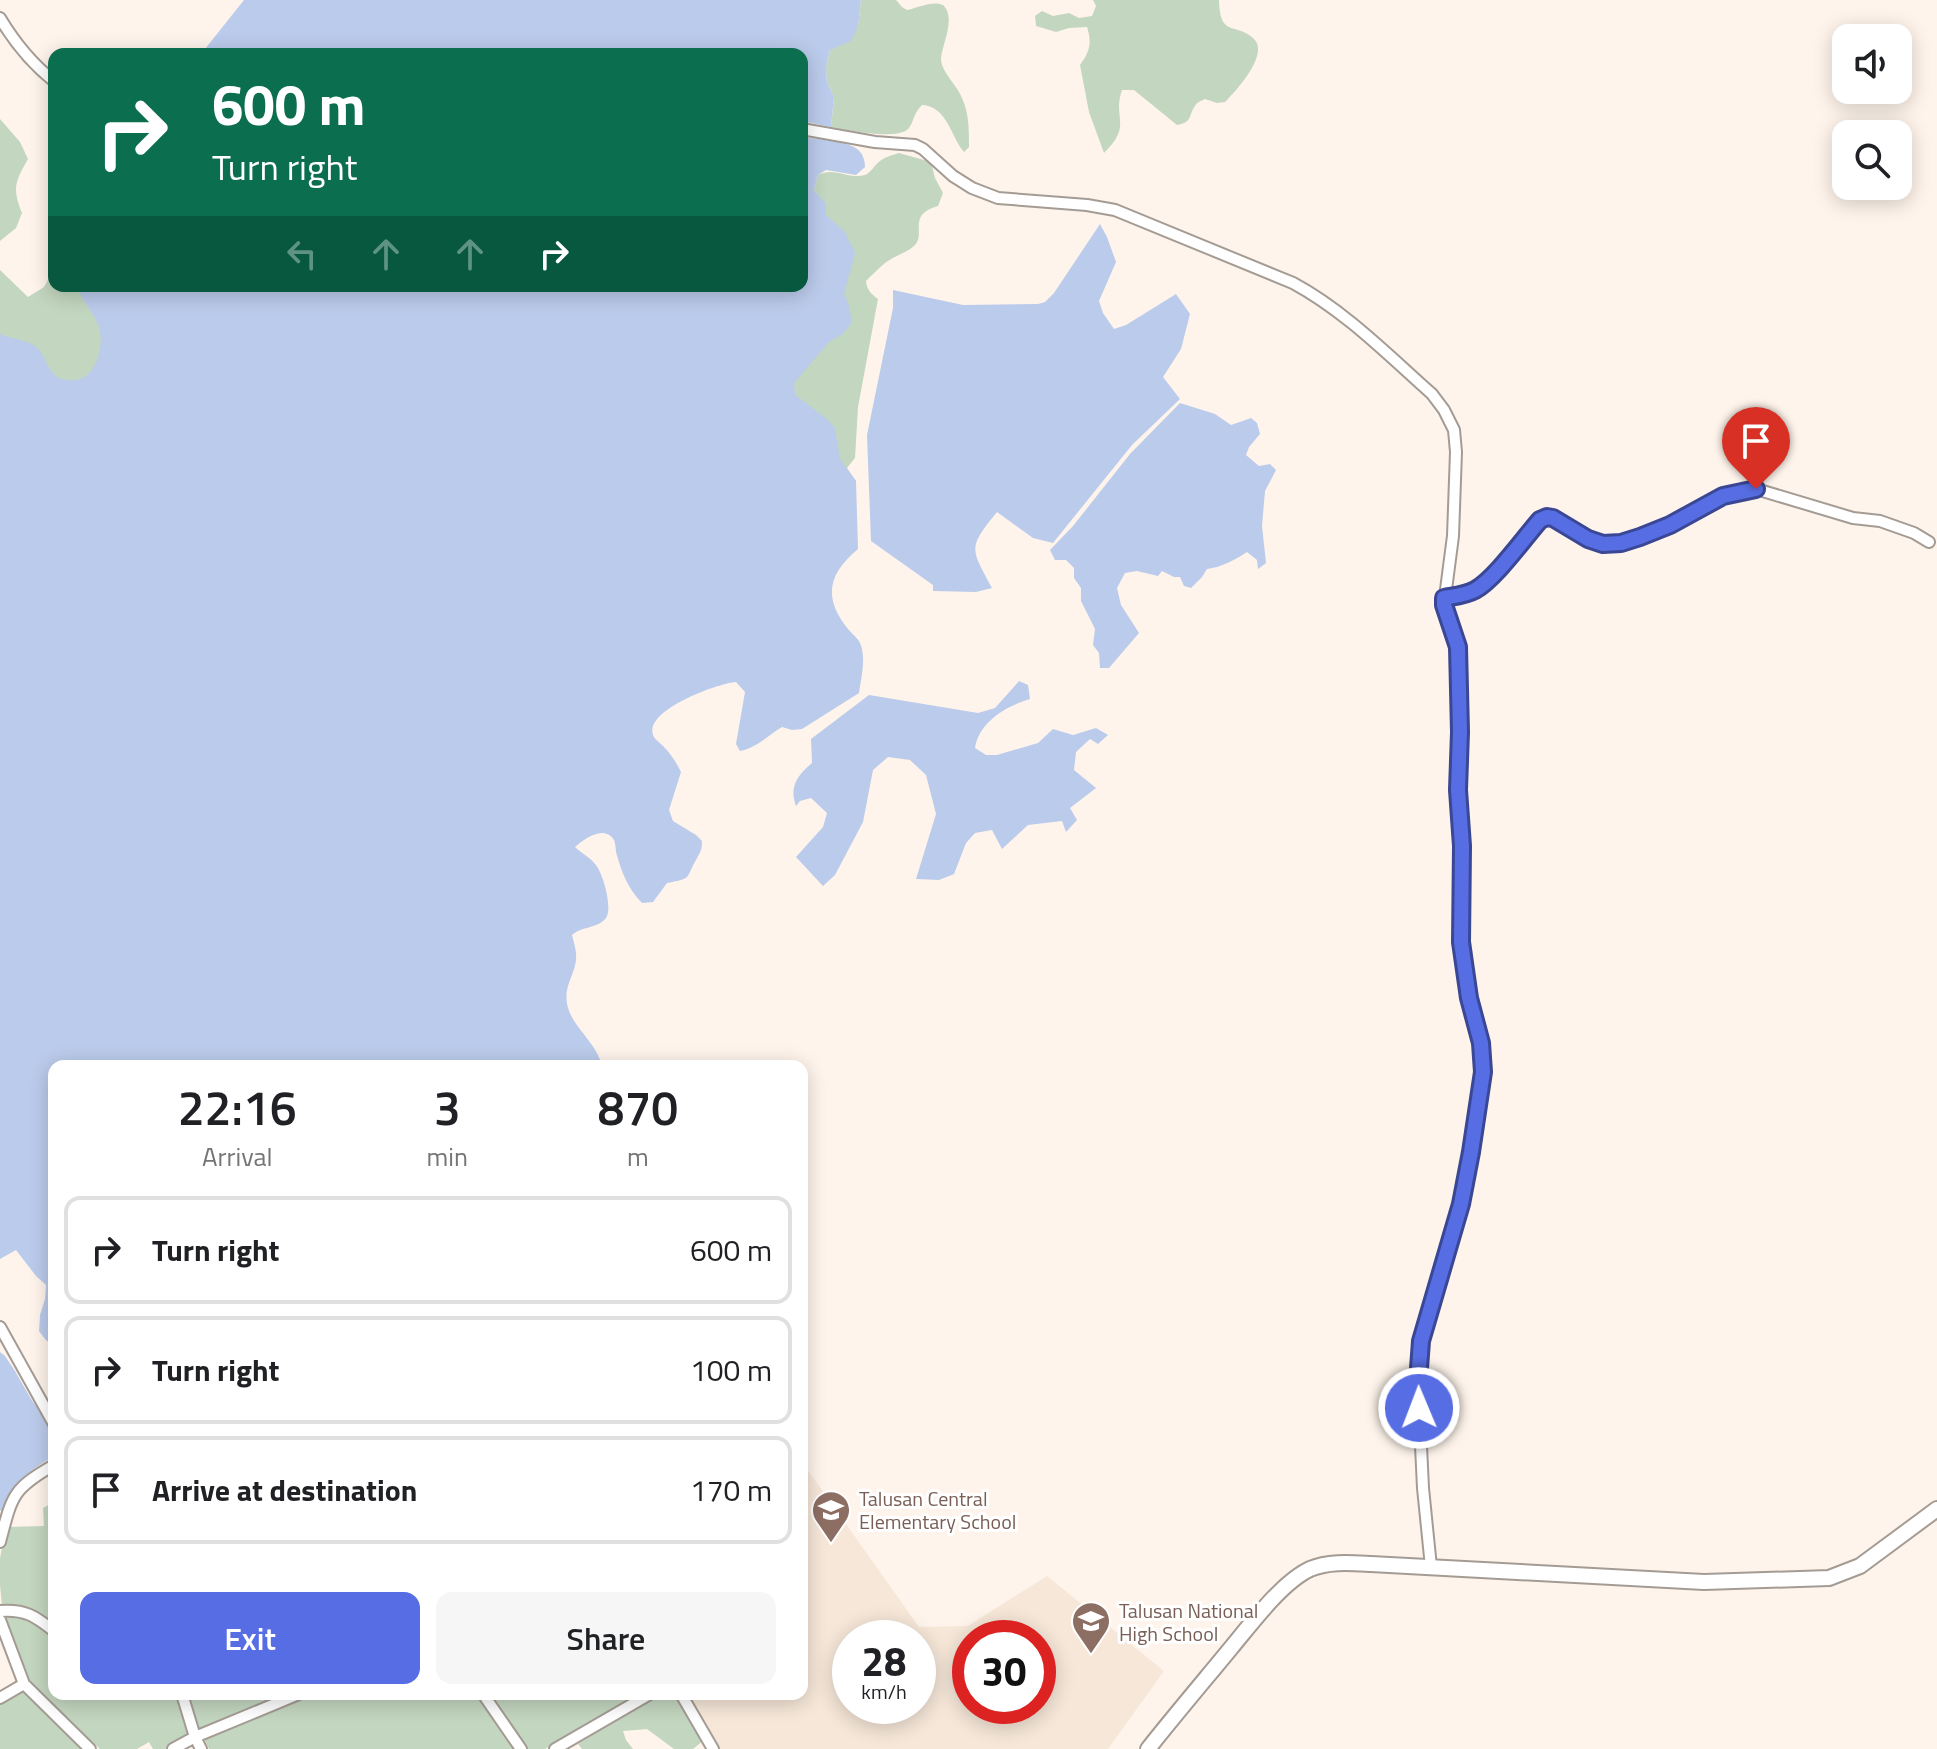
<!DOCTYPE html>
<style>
:root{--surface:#fff;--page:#f6f6f6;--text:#202124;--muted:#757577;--line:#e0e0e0;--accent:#576de3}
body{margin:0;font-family:"Titillium Web",sans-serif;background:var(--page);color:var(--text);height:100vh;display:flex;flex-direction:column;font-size:30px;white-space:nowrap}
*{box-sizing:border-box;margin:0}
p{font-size:26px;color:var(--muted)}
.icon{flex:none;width:44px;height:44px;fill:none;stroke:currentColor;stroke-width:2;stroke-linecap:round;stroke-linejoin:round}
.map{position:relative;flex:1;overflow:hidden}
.panel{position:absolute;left:48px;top:1060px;width:760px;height:640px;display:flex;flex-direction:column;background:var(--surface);border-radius:16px;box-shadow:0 4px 20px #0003}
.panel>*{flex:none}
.hud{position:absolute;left:48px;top:48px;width:760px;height:244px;border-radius:16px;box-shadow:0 4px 20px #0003;background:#0b6e4f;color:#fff;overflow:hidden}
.controls{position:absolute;left:1832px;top:24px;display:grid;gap:16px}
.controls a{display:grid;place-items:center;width:80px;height:80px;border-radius:16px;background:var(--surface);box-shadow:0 4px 20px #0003;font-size:40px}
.speed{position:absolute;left:832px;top:1620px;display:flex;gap:16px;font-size:40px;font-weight:700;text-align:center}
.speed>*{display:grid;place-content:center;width:104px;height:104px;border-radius:50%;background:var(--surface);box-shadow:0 4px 20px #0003;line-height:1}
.speed small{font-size:20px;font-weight:400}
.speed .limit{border:12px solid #d22;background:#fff;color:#111}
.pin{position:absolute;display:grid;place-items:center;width:68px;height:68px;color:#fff;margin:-82px -34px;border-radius:50% 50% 50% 0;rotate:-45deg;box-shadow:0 0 8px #0007}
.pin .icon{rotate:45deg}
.me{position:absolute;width:88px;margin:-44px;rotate:359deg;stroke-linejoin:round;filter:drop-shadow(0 0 6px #0008)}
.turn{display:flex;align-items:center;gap:28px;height:168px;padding:0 32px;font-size:36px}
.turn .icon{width:104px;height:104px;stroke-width:2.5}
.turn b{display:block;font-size:56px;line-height:68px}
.lanes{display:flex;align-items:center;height:76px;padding:0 32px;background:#0003;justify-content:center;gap:40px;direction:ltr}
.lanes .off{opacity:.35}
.eta{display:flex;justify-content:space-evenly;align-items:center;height:136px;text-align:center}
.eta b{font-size:48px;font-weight:600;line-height:56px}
.primary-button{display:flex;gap:16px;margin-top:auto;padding:16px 32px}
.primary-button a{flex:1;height:92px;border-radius:16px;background:var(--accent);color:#fff;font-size:32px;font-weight:600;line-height:92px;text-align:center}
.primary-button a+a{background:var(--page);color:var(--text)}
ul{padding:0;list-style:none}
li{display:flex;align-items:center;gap:24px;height:108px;margin:0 16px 12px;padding:0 16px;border:4px solid var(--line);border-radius:16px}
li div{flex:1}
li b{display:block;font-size:30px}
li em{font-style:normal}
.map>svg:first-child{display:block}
</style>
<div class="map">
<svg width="1937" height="1749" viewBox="0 0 1937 1749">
<rect width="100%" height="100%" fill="#fef4eb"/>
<path fill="#f6e7d8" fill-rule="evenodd" d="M802,1462l117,165 49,-1 79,-50 117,95 -56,78h-390l-33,-55h117zM850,1638h68v68h-68zM970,1638h68v68h-68z"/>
<path fill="#c3d6bf" d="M861,0h35l6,7 5,3c9,-2 27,-10 36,-5 14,13 -2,41 -2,55 1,13 16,25 21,38 7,15 7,32 7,49l-5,5c-13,-15 -17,-46 -42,-47 -9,9 -8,16 -13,23 -10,13 -63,2 -78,-1l3,-30 -7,-15 -1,-15 4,-17 28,-24z
M1093,0h126c1,38 16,22 34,38 18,15 -17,53 -28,64l-8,1 -12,-4c-4,2 -8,3 -10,7 -7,10 -2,16 -18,19l-43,-35h-12c-10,28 11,35 -18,63l-15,-41 -9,-47c10,-14 12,-22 7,-38l-18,1 -13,4 -20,-6 -1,-10 7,-5 11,5 16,-3 10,5 13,-2 4,-10z
M0,119l20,23 8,17c-13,23 -16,29 -6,54l-6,15 -16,13z
M899,153l32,9 4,16 8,15 -5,13c-32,9 -11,28 -24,40 -8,7 -20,10 -29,17 -6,5 -13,12 -19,18 1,9 5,13 12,18l-20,108 -3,51 -8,10 9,13 -135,-46 81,-149 23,-82 -11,-14 4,-15c16,-9 31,5 47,0 7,-3 9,-10 15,-14 5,-4 13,-6 19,-8z
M54,269v17h112l5,20 -171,156v-192l28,27 16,-10z
M54,1502v192h124l12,41 -25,14h-12l-4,-7 -12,7h-37l-72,-66 -25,-67 -3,-31v-27l6,-31 38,-1 -1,-18z
M22,1692h4l59,57h-85v-45z
M186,1694h105l-94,38z
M309,1694h171l39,55h-310l-5,-10z
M486,1694h156l-97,55h-21z
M659,1694h18l27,46 -11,9h-19l-27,-20 -24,2 3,9 7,9h-51l-4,-5z"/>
<path fill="#bbcbeb" d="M244,0h617l-3,26 -7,15 -21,9 -4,17 1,15 7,15 -3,30 -29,-6v-67h-601z
M802,137c13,2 45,4 55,12 6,4 8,12 8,18l-9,8 -30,-5 -8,5 -4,15 12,14v11l19,17 10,21 -11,41 4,8 4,20 -9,12 -14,8 -35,41 1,12 31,23 9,10 5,31 16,22 2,68c-29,24 -36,48 -10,80 6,7 12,10 14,20 3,15 -1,29 -3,44l-57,36 -10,1 -10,-3c-14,8 -25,21 -42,24l-4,-7 9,-52 -9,-10c-17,1 -96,29 -82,55 0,1 8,8 9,9 8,8 13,16 18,26l-12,38 4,11 23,14 6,6c0,10 -2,11 -6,19 -11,19 -3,18 -29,23l-14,19 -11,1c-14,-14 -21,-32 -26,-51 0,-2 -1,-11 -2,-12 -10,-16 -30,-1 -39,7 6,6 15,10 20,17 8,8 18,45 11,54 -9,11 -24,8 -34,17 2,8 5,17 4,25 -2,18 -15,28 -7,51 8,20 28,33 33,55h-548v281l-9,-8 -6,-8 1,-16 5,-16 1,-14 -10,-9 -20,-26 -16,9v-925c11,5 25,5 35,12 10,7 11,23 21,30 6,5 17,5 24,3 17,-6 23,-32 20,-48 -3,-14 -15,-26 -20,-38l2,-7h720z
M1100,224l7,13 9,25 -17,39 4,12 11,16 12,-4 50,-31 14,20 -9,35 -18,28 17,22 -48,46 -79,98 -20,-5 -36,-26c-30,37 -26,36 -5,76l-16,4 -43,-1v-6l-62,-44 -4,-106 26,-127v-18l70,15 75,-1 7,-2 9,-9z
M1180,403l35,11 16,11 20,-7 6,5 3,11 -11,13 -3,8 13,11 11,-2 6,6 -11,21 -3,35 4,37 -8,6 -1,-9 -10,-8c-12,8 -25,15 -40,17l-5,8 -11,11 -7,-2 -4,-9h-6l-12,-6 -4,5 -21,-5 -12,2 -8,15 4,17 18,28 -30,35h-9l-1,-15 -6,-8 2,-16 -14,-28v-13l-7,-10v-10l-8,-8h-11l-5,-10 23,-24 57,-72z
M1019,681l9,4 2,14c-24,7 -51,23 -55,49l11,7h11l41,-12 15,-14 20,6 23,-7 12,7 -10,9 -8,-5 -14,13 -2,18 22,18 -26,20 7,12 -11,12 -4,-11 -34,4 -26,24 -10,-19 -17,3 -9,10 -12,31 -15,6 -23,-1 20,-65 -10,-39 -16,-15 -22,-3 -15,13 -10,52 -28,53 -12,11 -27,-29 27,-30 4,-14 -16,-15 -11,3 -4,5c-7,-20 1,-30 16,-43l-1,-24 58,-44 109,18 17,-5z
M0,1352l5,4 10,15 16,28 23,32v25c-26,16 -43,26 -51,57l-3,-3z"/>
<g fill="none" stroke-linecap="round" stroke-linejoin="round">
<defs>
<path id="minor" d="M0,18c15,25 31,45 54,63
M802,129l73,13 40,3 8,4 30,27 19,12 26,10 89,7 28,5 178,73c52,28 95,72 139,111l12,16 10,20 2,22 -3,84 -9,69 14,42 2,85 -2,58 4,56 -1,96 8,56 12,45 2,29 -12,80 -10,52 -40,137 -3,41 5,106 8,79
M1444,598c11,-2 22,-3 31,-8 20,-11 49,-51 65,-70l7,-3 6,1 35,21 15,5 18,-1 19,-6 30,-12 53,-29 33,-7 97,29 27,3 34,12 15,9
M0,1327l54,97
M0,1542c12,-46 12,-53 54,-77
M0,1611c25,-2 35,5 54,20
M0,1620l24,64
M182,1694l13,43 6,12
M483,1694l38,55
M681,1694l32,55
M0,1698l24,-14 66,65
M173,1749l22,-12 104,-43
M555,1749l95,-55"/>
<path id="secondary" d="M1148,1749c27,-34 55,-67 83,-101 20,-24 51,-66 79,-79 19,-8 41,-6 61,-5l333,18 125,-4 31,-12 77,-57"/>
</defs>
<use href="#minor" stroke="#a49c94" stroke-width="14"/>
<use href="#secondary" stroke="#a49c94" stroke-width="18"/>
<use href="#minor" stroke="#fff" stroke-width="10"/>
<use href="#secondary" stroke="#fff" stroke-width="14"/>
</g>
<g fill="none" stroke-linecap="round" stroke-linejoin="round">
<defs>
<path id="route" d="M1419,1408l-1,-26 3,-41 40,-137 10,-52 12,-80 -2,-29 -12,-45 -8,-56 1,-96 -4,-56 2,-58 -2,-85 -14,-42v-7c11,-2 22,-3 31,-8 20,-11 49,-52 65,-70l7,-3 6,1 35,21 15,5 18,-1 19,-6 30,-12 53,-29 33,-7"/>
</defs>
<use href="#route" stroke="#394794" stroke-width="20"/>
<use href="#route" stroke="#576de3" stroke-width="14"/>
</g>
<defs>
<symbol id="school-pin" viewBox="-11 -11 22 30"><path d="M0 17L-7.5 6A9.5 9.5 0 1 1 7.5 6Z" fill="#8d6e63" stroke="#fff"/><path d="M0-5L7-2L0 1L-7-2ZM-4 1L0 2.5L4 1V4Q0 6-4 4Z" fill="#fff"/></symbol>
</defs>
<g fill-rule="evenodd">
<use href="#school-pin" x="809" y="1488" width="44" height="60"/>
<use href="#school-pin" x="1069" y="1599" width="44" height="60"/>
</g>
<g text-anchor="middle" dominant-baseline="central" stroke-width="6" stroke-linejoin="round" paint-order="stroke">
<g font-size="20" fill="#785e54" stroke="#fff" text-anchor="start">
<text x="859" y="1498">Talusan Central<tspan x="859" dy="23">Elementary School</tspan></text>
<text x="1119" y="1610">Talusan National<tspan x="1119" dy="23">High School</tspan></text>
</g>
</g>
</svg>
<div class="controls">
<a><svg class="icon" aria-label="sound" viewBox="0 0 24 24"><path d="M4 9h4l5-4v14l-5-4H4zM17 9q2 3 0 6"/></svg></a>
<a><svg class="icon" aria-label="search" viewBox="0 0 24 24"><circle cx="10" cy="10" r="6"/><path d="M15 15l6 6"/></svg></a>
</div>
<div class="speed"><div>28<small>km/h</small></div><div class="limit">30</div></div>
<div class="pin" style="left:1756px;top:489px;background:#d93025"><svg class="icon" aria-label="arrive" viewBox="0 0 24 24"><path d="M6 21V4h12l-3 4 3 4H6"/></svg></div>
<svg class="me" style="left:1419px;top:1408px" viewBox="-20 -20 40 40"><circle r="17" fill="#576de3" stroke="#fff" stroke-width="3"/><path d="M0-11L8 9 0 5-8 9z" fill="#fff"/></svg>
<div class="hud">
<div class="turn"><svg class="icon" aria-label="right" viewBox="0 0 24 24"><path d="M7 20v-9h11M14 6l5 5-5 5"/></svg><div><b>600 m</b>Turn right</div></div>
<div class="lanes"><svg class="icon off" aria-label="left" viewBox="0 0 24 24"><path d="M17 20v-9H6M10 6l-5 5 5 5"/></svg><svg class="icon off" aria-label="ahead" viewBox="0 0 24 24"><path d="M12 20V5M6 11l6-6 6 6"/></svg><svg class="icon off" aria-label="ahead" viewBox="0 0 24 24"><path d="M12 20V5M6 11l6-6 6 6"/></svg><svg class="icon" aria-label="right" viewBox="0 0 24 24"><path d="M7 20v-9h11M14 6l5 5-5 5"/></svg></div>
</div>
<section class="panel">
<div class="eta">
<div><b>22:16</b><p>Arrival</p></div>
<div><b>3</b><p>min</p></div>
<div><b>870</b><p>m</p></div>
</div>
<ul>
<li><svg class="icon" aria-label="right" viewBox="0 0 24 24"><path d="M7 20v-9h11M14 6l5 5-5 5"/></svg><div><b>Turn right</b></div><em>600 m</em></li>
<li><svg class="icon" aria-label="right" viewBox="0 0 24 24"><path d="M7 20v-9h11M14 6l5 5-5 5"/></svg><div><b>Turn right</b></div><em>100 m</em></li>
<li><svg class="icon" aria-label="arrive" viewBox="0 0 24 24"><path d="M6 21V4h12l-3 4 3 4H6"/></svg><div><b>Arrive at destination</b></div><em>170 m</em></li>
</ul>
<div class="primary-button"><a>Exit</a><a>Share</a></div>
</section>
</div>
